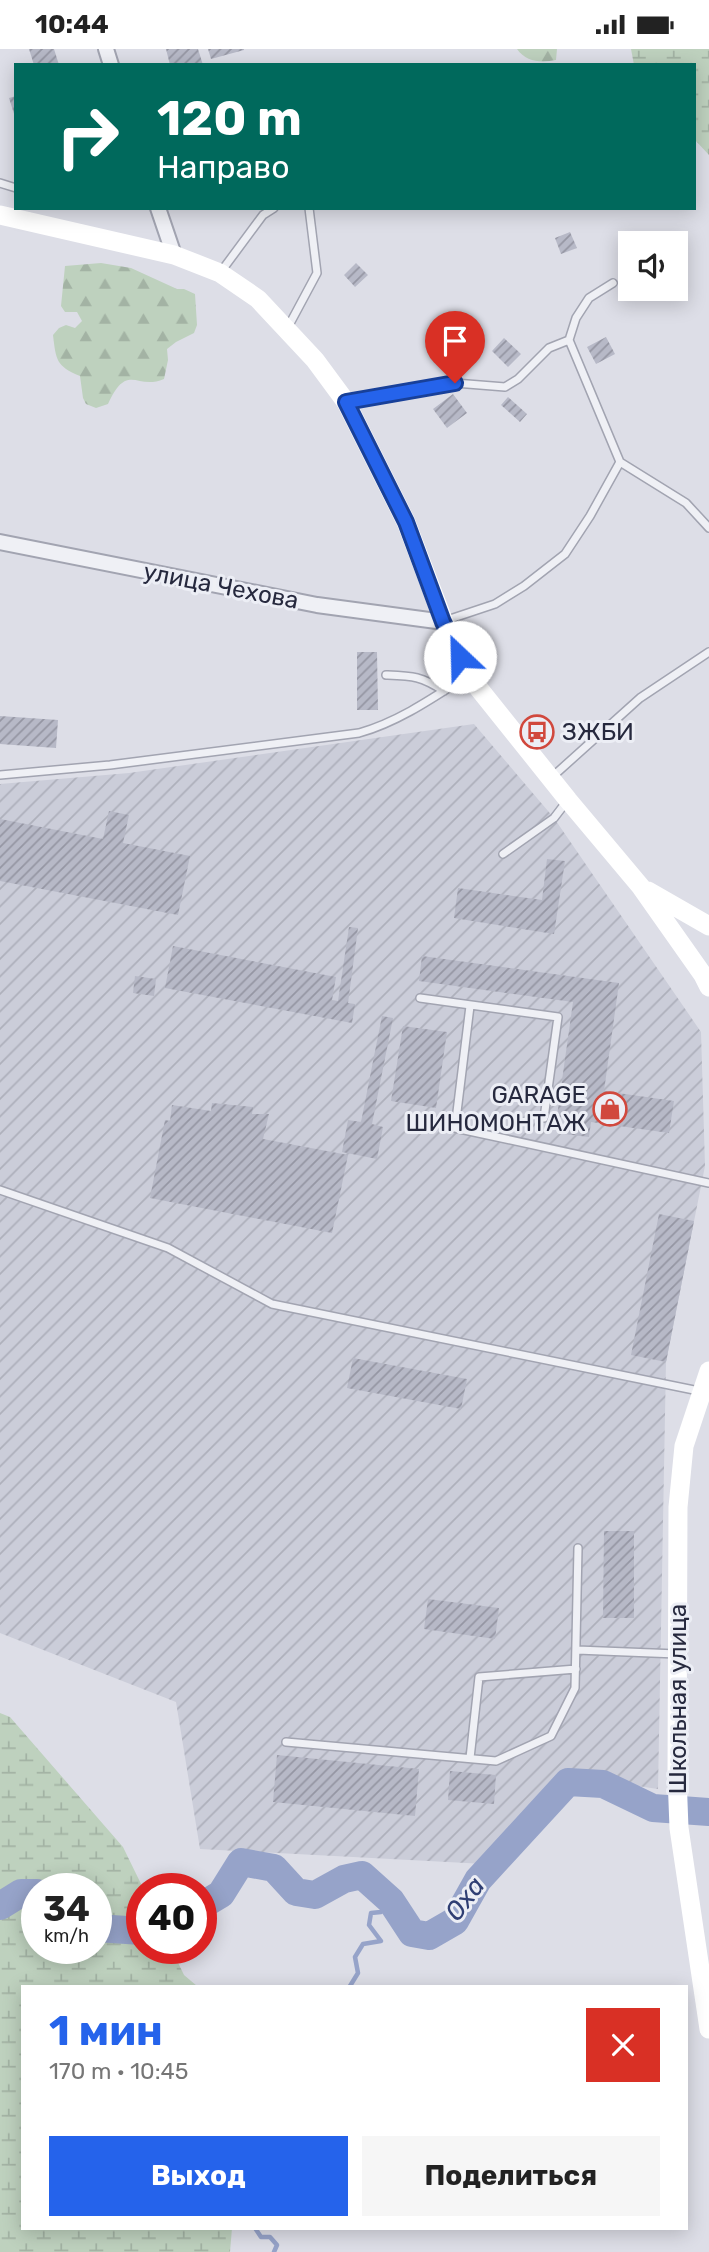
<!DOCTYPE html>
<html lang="ru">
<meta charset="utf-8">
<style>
:root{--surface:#fff;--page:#f6f6f6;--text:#222;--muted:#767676;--accent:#2563eb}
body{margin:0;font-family:Rubik,sans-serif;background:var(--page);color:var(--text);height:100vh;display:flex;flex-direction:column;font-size:26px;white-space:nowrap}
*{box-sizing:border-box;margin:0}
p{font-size:23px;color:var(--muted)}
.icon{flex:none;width:38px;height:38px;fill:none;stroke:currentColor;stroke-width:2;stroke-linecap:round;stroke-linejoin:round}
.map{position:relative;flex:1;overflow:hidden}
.side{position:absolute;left:21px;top:1936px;width:667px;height:245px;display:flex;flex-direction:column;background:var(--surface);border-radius:0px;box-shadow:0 4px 18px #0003}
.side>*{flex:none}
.guide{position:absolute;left:14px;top:14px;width:682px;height:147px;border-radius:0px;box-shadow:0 4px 18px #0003;background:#00695c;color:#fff;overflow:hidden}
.tools{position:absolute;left:618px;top:182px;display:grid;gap:14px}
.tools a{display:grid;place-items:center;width:70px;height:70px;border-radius:0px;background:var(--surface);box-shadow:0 4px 18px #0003;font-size:35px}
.speed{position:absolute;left:21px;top:1824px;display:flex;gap:14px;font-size:35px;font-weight:700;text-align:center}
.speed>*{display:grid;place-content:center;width:91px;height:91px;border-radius:50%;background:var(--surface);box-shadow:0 4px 18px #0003;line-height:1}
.speed small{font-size:18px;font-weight:400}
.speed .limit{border:10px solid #d22;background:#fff;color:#111}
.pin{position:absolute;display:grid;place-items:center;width:60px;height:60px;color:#fff;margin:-72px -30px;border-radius:50% 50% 50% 0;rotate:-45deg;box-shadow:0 0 7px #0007}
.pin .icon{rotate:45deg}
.me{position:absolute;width:77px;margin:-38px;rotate:336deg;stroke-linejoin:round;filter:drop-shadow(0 0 5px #0008)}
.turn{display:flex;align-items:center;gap:24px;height:147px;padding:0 28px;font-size:32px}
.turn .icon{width:91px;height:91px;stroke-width:2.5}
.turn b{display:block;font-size:49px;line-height:60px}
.round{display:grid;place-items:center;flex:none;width:74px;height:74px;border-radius:0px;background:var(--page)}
.headline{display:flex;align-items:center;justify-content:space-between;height:119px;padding:0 28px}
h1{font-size:42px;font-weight:700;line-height:52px;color:var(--accent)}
.primary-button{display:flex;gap:14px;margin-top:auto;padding:14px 28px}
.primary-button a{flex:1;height:80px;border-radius:0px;background:var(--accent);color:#fff;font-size:28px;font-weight:700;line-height:80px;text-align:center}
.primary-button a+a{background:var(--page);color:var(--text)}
.status{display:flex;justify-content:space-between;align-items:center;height:49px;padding:0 35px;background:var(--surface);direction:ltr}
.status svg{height:19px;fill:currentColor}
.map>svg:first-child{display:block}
</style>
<div class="status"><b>10:44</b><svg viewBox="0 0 49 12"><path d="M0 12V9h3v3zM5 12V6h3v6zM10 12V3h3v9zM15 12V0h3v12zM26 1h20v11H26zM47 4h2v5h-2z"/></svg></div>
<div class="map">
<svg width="709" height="2203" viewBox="0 0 709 2203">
<defs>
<pattern id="industrial-furrows" width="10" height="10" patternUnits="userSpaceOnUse" patternTransform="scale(1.75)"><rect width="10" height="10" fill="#cbcdd9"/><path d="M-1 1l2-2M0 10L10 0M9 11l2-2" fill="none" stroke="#aeb0bb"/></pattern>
<pattern id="forest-firs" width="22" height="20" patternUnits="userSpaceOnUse" patternTransform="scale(1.75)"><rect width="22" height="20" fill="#bed1be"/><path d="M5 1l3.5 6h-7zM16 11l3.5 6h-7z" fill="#a3b3a4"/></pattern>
<pattern id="wetland-marsh" width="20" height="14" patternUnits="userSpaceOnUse" patternTransform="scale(1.75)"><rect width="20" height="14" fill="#bed1be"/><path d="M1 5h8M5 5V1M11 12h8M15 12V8" fill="none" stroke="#a3b3a4"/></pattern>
<pattern id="building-hatch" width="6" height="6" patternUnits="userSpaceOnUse" patternTransform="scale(1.75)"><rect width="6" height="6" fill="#b7b9c7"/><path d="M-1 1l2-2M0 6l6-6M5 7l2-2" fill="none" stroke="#9596a3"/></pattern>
</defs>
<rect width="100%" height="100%" fill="#dddee7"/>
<path fill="url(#industrial-furrows)" d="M474,675l80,94 147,214 4,134 -39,196 -8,427 -82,-12 -91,87 -285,-15 -24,-147 -176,-69v-849l129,-11z"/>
<path fill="url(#forest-firs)" d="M517,0h40l-1,11c-15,3 -30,2 -39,-11z
M101,214l30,5 46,21h7l11,5 2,31 -3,8 -18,9 -9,7 1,11 -4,19c-28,12 -36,-18 -56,25l-12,4 -10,-4 -3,-6 -3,-22c-24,-10 -24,-16 -27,-41l6,-7 7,-3 9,3 7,-7 -5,-9h-12l-4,-6 4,-40z"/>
<path fill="url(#wetland-marsh)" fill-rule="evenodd" d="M631,0h78v106l-14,-15v-75h-61z
M0,1664l10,4 113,130 20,41 -1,60h29l13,27 13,11h-174v242h209l-2,24h-230zM37,1839h59v60h-59z"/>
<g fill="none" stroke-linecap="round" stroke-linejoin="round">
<path stroke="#96a3c9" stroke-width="4.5" d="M350,1937l8,-13 -3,-16 8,-13 18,-3 -12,-16 2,-12 10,-1 10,-11
M255,2179l6,9h9l7,8 -3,7"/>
<path stroke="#96a3c9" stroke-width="28" d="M0,1857l21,-13h16
M201,1857l20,-12 20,-32 33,6 22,24 19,3 29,-16 18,-4 29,26 21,32 17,3 26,-15 23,-41 90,-98 35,2 50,24 56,4
M96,1879l46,3"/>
</g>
<path fill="url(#building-hatch)" d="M29,0h25l5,16h-25z
M166,0h32l5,16h-33z
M208,0h36v1l-33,9z
M16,47v21h-1l-6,-19z
M570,183l7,16 -16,6 -6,-16z
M630,201v25l-12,-14z
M356,214l12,12 -13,12 -11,-12z
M606,288l9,17 -19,10 -9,-17z
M504,289l17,16 -13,13 -16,-16z
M453,345l14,19 -20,15 -14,-19z
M508,348l19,17 -7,8 -19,-17z
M357,603h20l1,58h-21z
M0,667l58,4 -2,28 -56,-4z
M109,762l20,4 -6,28 67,13 -12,59 -178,-34v-62l103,20z
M547,810l18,2 -11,73 -100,-16 4,-30 84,12z
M349,878l9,1 -10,75 7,1 -3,19 -187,-35 8,-42 163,31 -4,23 6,1z
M422,907l197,27 -15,108 70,10 -5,32 -78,-11 -2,15 -25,-3 2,-17 -9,-1 16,-114 -154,-21z
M135,927l21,3 -2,17 -21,-3z
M382,967l11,2 -21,106 11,3 -6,32 -35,-7 6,-32 13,2z
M403,977l44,6 -11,76 -45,-7z
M212,1054l41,4 -1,7h17l-6,25 85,16 -16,78 -182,-35 15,-78 5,1 2,-16 39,6z
M659,1165l35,7 -28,141 -35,-7z
M353,1309l114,21 -6,30 -114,-21z
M604,1482h30v87h-31z
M428,1550l71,9 -4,31 -71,-10z
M277,1706l142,14 -4,47 -142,-14z
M450,1722l46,4 -2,29 -46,-4z"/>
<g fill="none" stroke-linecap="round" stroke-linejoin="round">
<defs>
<path id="lane" d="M0,134l16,5
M220,224l43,-58 11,-7
M613,234l-24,15 -13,20 -7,22 51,122 66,41 23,25
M287,280l30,-56 -8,-65
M347,353l59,-12 49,-7 50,4 13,-8 31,-31 20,-8
M444,572l51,-17 29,-18 41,-32 25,-38 30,-54
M386,626c27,1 35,1 58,16
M0,726l110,-10 249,-32c39,-11 74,-35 108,-57
M551,729l89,-80 69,-46
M503,805l51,-36 13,-17
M420,949l138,19 -14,101
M470,957l-15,122 254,55
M0,1141l168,58 104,56 427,87
M577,1601l100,4
M286,1693l210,19 55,-25 24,-48 3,-140
M470,1709l9,-81 97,-8"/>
<path id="street" d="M106,0l5,16
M158,159l16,47
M0,493l317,63 127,17"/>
</defs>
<use href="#lane" stroke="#a2a4b1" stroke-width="10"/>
<use href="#street" stroke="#a2a4b1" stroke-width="18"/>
<use href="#lane" stroke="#eff0f5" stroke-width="7"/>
<use href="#street" stroke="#eff0f5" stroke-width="14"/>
<path stroke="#fff" stroke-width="19" d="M0,166l174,40 46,18 38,26 57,61 31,42 60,120 38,100 24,53 100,125 73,87 62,88 6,12
M648,842l61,35
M709,1322l-25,75 -6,61 -1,269 2,52 30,201"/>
</g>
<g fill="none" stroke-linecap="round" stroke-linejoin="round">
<defs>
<path id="route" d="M455,334l-109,19 60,120 37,100 17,35"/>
</defs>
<use href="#route" stroke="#184099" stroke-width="18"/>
<use href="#route" stroke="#2563eb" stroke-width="12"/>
</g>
<defs>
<symbol id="bus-ring" viewBox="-11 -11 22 22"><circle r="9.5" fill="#eceef5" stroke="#d1483d" stroke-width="1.5"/><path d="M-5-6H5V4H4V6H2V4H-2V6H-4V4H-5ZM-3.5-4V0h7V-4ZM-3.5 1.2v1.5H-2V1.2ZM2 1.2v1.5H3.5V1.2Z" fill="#d1483d"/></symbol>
<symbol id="shop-ring" viewBox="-11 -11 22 22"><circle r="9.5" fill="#eceef5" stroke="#d1483d" stroke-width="1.5"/><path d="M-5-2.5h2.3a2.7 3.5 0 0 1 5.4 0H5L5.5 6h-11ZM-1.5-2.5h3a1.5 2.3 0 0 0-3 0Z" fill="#d1483d"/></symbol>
</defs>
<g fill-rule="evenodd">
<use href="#bus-ring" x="518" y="664" width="38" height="38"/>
<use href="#shop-ring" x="591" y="1041" width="38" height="38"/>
</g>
<g text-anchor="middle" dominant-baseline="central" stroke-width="6" stroke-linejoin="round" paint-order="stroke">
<g font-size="24" fill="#26293e" stroke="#eceef5">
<text transform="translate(221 537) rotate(11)">улица Чехова</text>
<text transform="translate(678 1650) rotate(-90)">Школьная улица</text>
</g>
<g font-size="24" fill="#26293e" stroke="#eceef5" text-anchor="start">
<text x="562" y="683">ЗЖБИ</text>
<text x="586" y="1046" text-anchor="end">GARAGE<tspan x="586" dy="28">ШИНОМОНТАЖ</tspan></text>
</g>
<g font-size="26" font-style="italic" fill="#2f3e73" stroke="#eceef5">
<text transform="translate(465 1850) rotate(-53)">Оха</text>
</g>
</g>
</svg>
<div class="tools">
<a><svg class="icon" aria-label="sound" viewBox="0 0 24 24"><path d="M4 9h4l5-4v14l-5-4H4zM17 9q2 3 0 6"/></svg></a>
</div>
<div class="speed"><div>34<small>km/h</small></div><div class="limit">40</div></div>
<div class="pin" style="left:455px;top:334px;background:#d93025"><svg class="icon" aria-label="arrive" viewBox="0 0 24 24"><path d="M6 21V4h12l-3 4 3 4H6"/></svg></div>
<svg class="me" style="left:460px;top:608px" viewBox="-20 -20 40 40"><circle r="19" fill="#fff"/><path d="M0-13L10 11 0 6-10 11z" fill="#2563eb"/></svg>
<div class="guide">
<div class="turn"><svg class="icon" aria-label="right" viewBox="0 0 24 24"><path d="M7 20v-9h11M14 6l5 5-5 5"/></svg><div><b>120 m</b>Направо</div></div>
</div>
<section class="side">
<div class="headline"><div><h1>1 мин</h1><p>170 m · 10:45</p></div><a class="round" style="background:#d93025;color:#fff"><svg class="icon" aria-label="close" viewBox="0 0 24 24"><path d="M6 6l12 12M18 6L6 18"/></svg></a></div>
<div class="primary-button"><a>Выход</a><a>Поделиться</a></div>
</section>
</div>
